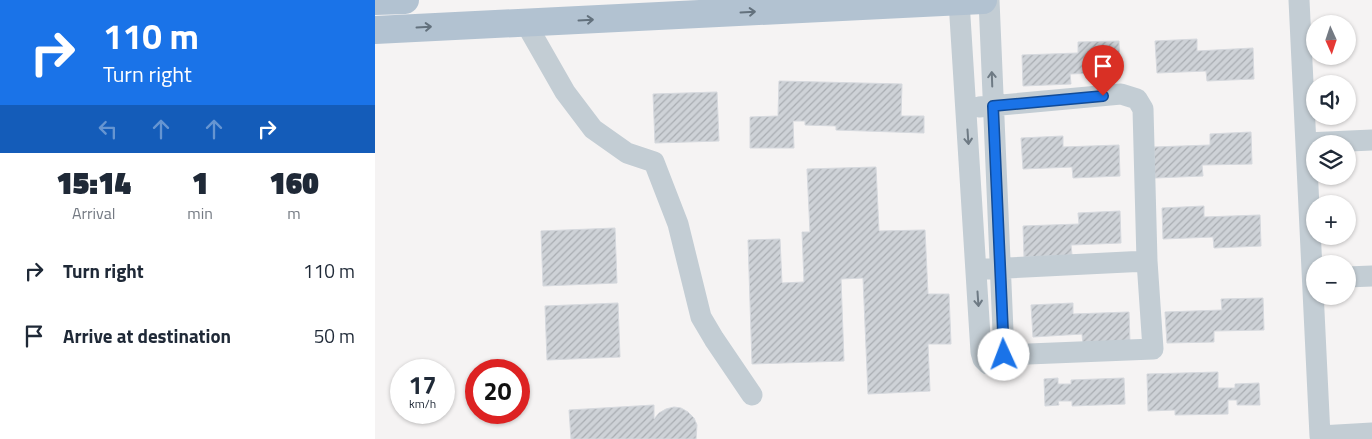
<!DOCTYPE html>
<meta charset="utf-8">
<style>
:root{--surface:#fff;--page:#f2f2f3;--text:#1f2937;--muted:#747a83}
body{margin:0;font-family:"Titillium Web",sans-serif;background:var(--page);color:var(--text);height:100vh;display:flex;flex-direction:column;font-size:19px;white-space:nowrap}
*{box-sizing:border-box;margin:0}
p{font-size:16px;color:var(--muted)}
.icon{flex:none;width:28px;height:28px;fill:none;stroke:currentColor;stroke-width:2;stroke-linecap:round;stroke-linejoin:round}
.map{position:relative;flex:1;overflow:hidden}
.side{display:flex;flex-direction:column;background:var(--surface);width:375px}
.side>*{flex:none}
.hud{background:#1a73e8;color:#fff;overflow:hidden}
.needle{width:32px;rotate:177deg}
.controls{position:absolute;left:931px;top:15px;display:grid;gap:10px}
.controls a{display:grid;place-items:center;width:50px;height:50px;border-radius:50%;background:var(--surface);box-shadow:0 1px 4px #0004;font-size:25px}
.speed{position:absolute;left:15px;top:359px;display:flex;gap:10px;font-size:25px;font-weight:700;text-align:center}
.speed>*{display:grid;place-content:center;width:65px;height:65px;border-radius:50%;background:var(--surface);box-shadow:0 1px 4px #0004;line-height:1}
.speed small{font-size:12px;font-weight:400}
.speed .limit{border:8px solid #d22;background:#fff;color:#111}
.pin{position:absolute;display:grid;place-items:center;width:42px;height:42px;color:#fff;margin:-51px -21px;border-radius:50% 50% 50% 0;rotate:-45deg;box-shadow:0 0 5px #0007}
.pin .icon{rotate:45deg}
.me{position:absolute;width:55px;margin:-28px;rotate:358deg;stroke-linejoin:round;filter:drop-shadow(0 0 4px #0008)}
.turn{display:flex;align-items:center;gap:18px;height:105px;padding:0 20px;font-size:22px}
.turn .icon{width:65px;height:65px;stroke-width:2.5}
.turn b{display:block;font-size:35px;line-height:42px}
.lanes{display:flex;align-items:center;height:48px;padding:0 20px;background:#0003;justify-content:center;gap:25px;direction:ltr}
.lanes .off{opacity:.35}
.eta{display:flex;justify-content:space-evenly;align-items:center;height:85px;text-align:center}
.eta b{font-size:30px;font-weight:800;line-height:35px}
ul{padding:0;list-style:none}
li{display:flex;align-items:center;gap:15px;height:65px;padding:0 20px}
li div{flex:1}
li b{display:block;font-size:19px}
li em{font-style:normal}
main{display:flex;flex:1;min-height:0}
.map>svg:first-child{display:block}
</style>
<main>
<section class="side">
<div class="hud">
<div class="turn"><svg class="icon" aria-label="right" viewBox="0 0 24 24"><path d="M7 20v-9h11M14 6l5 5-5 5"/></svg><div><b>110 m</b>Turn right</div></div>
<div class="lanes"><svg class="icon off" aria-label="left" viewBox="0 0 24 24"><path d="M17 20v-9H6M10 6l-5 5 5 5"/></svg><svg class="icon off" aria-label="ahead" viewBox="0 0 24 24"><path d="M12 20V5M6 11l6-6 6 6"/></svg><svg class="icon off" aria-label="ahead" viewBox="0 0 24 24"><path d="M12 20V5M6 11l6-6 6 6"/></svg><svg class="icon" aria-label="right" viewBox="0 0 24 24"><path d="M7 20v-9h11M14 6l5 5-5 5"/></svg></div>
</div>
<div class="eta">
<div><b>15:14</b><p>Arrival</p></div>
<div><b>1</b><p>min</p></div>
<div><b>160</b><p>m</p></div>
</div>
<ul>
<li><svg class="icon" aria-label="right" viewBox="0 0 24 24"><path d="M7 20v-9h11M14 6l5 5-5 5"/></svg><div><b>Turn right</b></div><em>110 m</em></li>
<li><svg class="icon" aria-label="arrive" viewBox="0 0 24 24"><path d="M6 21V4h12l-3 4 3 4H6"/></svg><div><b>Arrive at destination</b></div><em>50 m</em></li>
</ul>
</section>
<div class="map">
<svg width="997" height="439" viewBox="0 0 997 439">
<defs>
<pattern id="building-hatch" width="6" height="6" patternUnits="userSpaceOnUse" patternTransform="scale(1.25)"><rect width="6" height="6" fill="#ced2d7"/><path d="M-1 1l2-2M0 6l6-6M5 7l2-2" fill="none" stroke="#a9adb2"/></pattern>
</defs>
<rect width="100%" height="100%" fill="#f5f3f3"/>
<path fill="url(#building-hatch)" stroke="#d6d9de" d="M822,39v12l56,-3 1,31 -47,2 -1,-10 -49,2 -2,-32z
M744,41l1,31 -50,2 1,10 -48,2 -1,-31 56,-2v-11z
M404,81l123,3 -1,32h23v17l-88,-3v-4l-31,-1v-4h-12l1,27h-44v-31l28,-1z
M342,92l2,49 -64,2 -2,-49z
M876,132l1,32 -50,1 1,11 -48,2 -1,-31 56,-2v-11z
M688,136v11l56,-2 1,31 -47,2 -1,-11 -49,2 -2,-31z
M501,167l3,64 46,-1 3,64h21l2,50h-23l2,47 -62,3 -5,-116 -22,1 3,82 -92,3 -4,-124 32,-1 2,44 22,-1 -2,-50h8l-3,-63z
M829,206v11l56,-2 1,31 -47,2 -1,-11 -50,2 -1,-31z
M745,211l1,32 -50,2 1,10 -48,2 -1,-31 56,-2 -1,-11z
M240,228l2,55 -74,3 -2,-55z
M888,298l1,32 -50,1v11l-47,1 -2,-31 57,-2 -1,-11z
M243,303l2,54 -73,3 -2,-54z
M698,303v11l56,-2 1,31 -47,2 -1,-11 -49,3 -2,-32z
M843,372v16h17v-4l24,-1 1,22h-23v-5h-9v14l-53,1v-5l-27,1 -1,-37z
M683,378v6h13v-4l53,-2 1,26 -53,2v-5h-14l1,4 -14,1 -1,-27z
M279,405v14l5,-6 7,-4 8,-2 7,1 7,4 6,6 3,7 -1,14h-125l-2,-29z"/>
<g fill="none" stroke-linecap="round" stroke-linejoin="round">
<path stroke="#c3cdd4" stroke-width="21" d="M924,0l21,436 52,-3
M584,1l22,351 2,7 5,5 12,-1 4,-8 -15,-355
M150,22l40,70 28,37 34,24 27,9 24,62 23,93 13,22 38,56
M604,107l142,-13 16,5 6,10 4,152 6,88 -149,6
M931,143l66,-3
M611,269l161,-8
M972,277l25,-1"/>
<path stroke="#b2c2d1" stroke-width="28" d="M0,1l30,-1
M0,30l608,-30"/>
</g>
<defs><path id="oneway-shaft" d="M-6 0H5M1.5-3L5.5 0L1.5 3" fill="none" stroke-width="1.6" stroke-linecap="round" stroke-linejoin="round" transform="scale(1.25)"/></defs>
<g stroke="#63717d">
<use href="#oneway-shaft" transform="translate(373 12) rotate(-3)"/>
<use href="#oneway-shaft" transform="translate(211 20) rotate(-3)"/>
<use href="#oneway-shaft" transform="translate(49 27) rotate(-3)"/>
</g>
<g stroke="#6e7a84">
<use href="#oneway-shaft" transform="translate(617 79) rotate(-92)"/>
<use href="#oneway-shaft" transform="translate(593 137) rotate(86)"/>
<use href="#oneway-shaft" transform="translate(603 299) rotate(86)"/>
</g>
<g fill="none" stroke-linecap="round" stroke-linejoin="round">
<defs>
<path id="route" d="M629,355l-11,-249 110,-10"/>
</defs>
<use href="#route" stroke="#114b97" stroke-width="12"/>
<use href="#route" stroke="#1a73e8" stroke-width="9"/>
</g>
</svg>
<div class="controls">
<a><svg class="needle" viewBox="-14 -14 28 28"><path d="M0-13l5 13h-10z" fill="#e53935"/><path d="M0 13l5-13h-10z" fill="#747a83"/></svg></a>
<a><svg class="icon" aria-label="sound" viewBox="0 0 24 24"><path d="M4 9h4l5-4v14l-5-4H4zM17 9q2 3 0 6"/></svg></a>
<a><svg class="icon" aria-label="layers" viewBox="0 0 24 24"><path d="M12 4l9 5-9 5-9-5zM3 14l9 5 9-5"/></svg></a>
<a>+</a>
<a>−</a>
</div>
<div class="speed"><div>17<small>km/h</small></div><div class="limit">20</div></div>
<div class="pin" style="left:728px;top:96px;background:#d93025"><svg class="icon" aria-label="arrive" viewBox="0 0 24 24"><path d="M6 21V4h12l-3 4 3 4H6"/></svg></div>
<svg class="me" style="left:629px;top:355px" viewBox="-20 -20 40 40"><circle r="19" fill="#fff"/><path d="M0-13L10 11 0 6-10 11z" fill="#1a73e8"/></svg>
</div>
</main>
